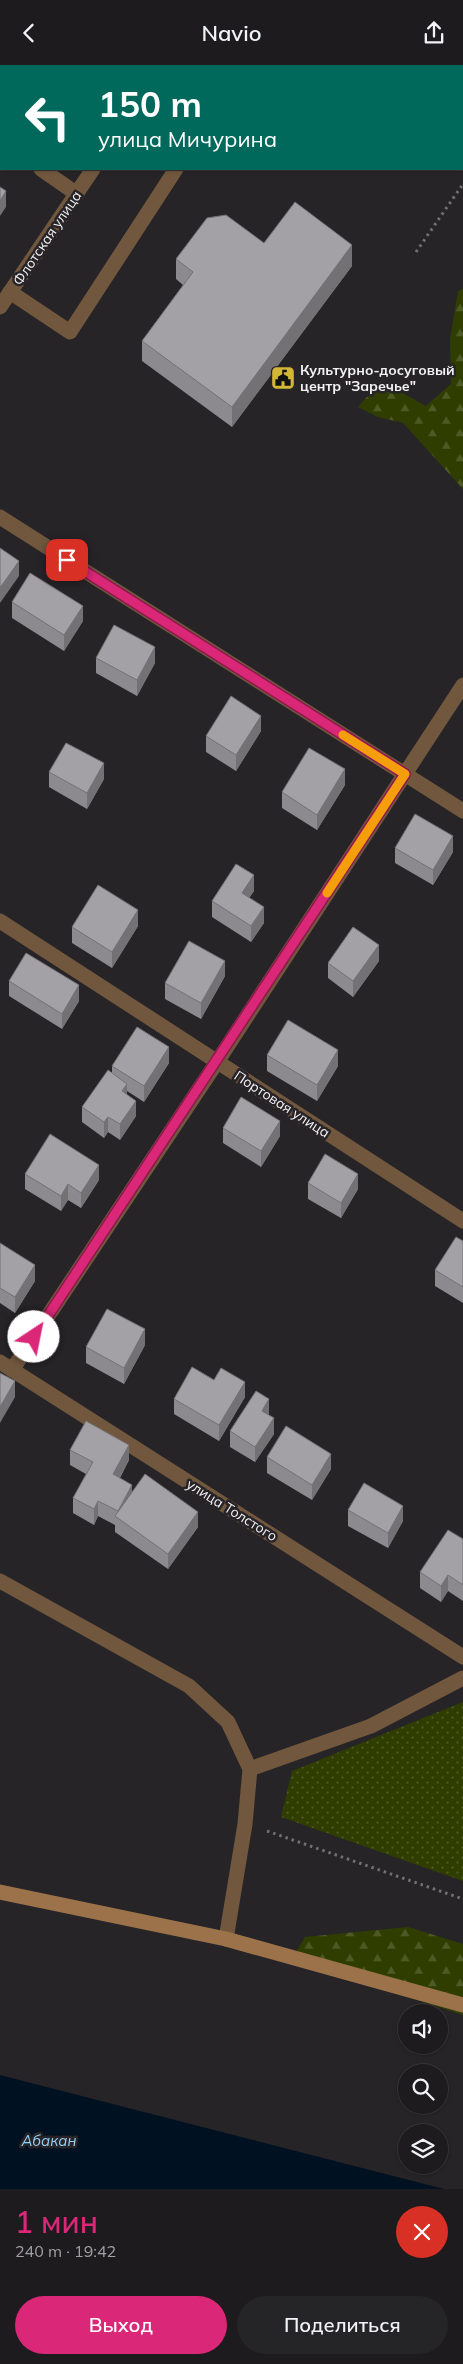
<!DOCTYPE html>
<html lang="ru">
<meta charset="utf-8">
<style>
:root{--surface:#1d1b1d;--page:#252426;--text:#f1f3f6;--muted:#a0a1a4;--line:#3b393b;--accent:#db2777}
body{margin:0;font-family:Mulish,sans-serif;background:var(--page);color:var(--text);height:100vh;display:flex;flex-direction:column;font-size:19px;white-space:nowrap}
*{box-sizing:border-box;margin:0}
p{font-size:16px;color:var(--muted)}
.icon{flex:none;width:28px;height:28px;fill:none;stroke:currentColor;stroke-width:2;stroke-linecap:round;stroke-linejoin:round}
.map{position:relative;height:2124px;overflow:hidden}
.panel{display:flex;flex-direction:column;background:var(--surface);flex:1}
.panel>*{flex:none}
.banner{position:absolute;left:0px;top:0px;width:464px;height:105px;box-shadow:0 1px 4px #0004,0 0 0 1px var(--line);background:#00695c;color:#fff;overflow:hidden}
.buttons{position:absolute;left:398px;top:1939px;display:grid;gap:10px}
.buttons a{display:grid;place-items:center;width:50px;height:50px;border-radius:50%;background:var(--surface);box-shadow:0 1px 4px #0004,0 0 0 1px var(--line);font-size:25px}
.pin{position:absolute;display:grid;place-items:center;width:42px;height:42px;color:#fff;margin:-21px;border-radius:10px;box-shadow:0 2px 8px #0006}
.me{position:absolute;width:55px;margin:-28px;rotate:34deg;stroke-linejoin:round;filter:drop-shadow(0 0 4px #0008)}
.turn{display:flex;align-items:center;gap:18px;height:105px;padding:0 15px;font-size:22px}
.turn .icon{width:65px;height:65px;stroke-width:2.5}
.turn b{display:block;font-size:35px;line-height:42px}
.round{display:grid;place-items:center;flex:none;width:52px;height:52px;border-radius:26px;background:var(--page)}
.headline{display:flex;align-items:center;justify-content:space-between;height:85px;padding:0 15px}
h1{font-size:30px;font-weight:600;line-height:38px;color:var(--accent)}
.primary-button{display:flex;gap:10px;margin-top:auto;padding:10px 15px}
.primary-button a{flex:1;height:58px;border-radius:30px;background:var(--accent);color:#fff;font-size:20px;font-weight:600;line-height:58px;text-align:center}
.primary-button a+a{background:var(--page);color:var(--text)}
header{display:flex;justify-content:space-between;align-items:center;height:65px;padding:0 15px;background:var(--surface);font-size:22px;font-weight:600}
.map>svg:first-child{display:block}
</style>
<header><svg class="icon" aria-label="back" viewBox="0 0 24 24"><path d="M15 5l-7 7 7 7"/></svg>Navio<svg class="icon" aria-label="share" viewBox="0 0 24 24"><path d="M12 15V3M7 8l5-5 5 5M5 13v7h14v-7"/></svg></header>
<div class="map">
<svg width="463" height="2124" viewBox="0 0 463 2124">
<defs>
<pattern id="forest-firs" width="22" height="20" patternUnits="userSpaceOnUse" patternTransform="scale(1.25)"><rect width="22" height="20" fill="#2f3e00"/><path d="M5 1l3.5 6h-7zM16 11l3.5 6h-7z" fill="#4e5a26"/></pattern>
<pattern id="park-dots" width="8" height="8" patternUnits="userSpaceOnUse" patternTransform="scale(1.25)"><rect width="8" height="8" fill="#2f3e00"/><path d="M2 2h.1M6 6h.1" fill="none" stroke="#4e5a26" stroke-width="1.8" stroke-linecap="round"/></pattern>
</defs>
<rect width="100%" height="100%" fill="#272427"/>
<path fill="url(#forest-firs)" d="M463,224v200l-60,-66 -25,-6 -20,-10 23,-26 45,25 25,-22 -1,-45 8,-48z
M408,1862l55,17v71l-171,-56 13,-22z"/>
<path fill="url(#park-dots)" d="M463,1637v179l-182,-64 11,-46z"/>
<path fill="#001221" d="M0,2010l444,114h-444z"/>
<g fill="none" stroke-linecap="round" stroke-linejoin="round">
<path stroke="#737073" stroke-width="3" stroke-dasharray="2.5 4" stroke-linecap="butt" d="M364,0l1,1
M445,0l2,1
M193,1l1,-1
M235,1l3,-1
M462,12h1
M462,20h1
M416,187l47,-68
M267,1766l196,68"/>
<path stroke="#71573e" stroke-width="15" d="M0,11l1,-1
M0,76l1,1
M41,104l36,25
M10,227l60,40 106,-163"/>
<path stroke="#71573e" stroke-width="15" d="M163,1l1,-1
M0,242l93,-138
M0,452l463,294
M0,856l463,300
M0,1297l463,295
M12,1305l205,-308 246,-377
M0,1516l189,105 39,36 22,47 -5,55 -19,115
M250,1704l121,-43 92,-48"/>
<path stroke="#9b724a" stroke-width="15" d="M0,1827l226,47 237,66"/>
</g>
<path fill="#8d8a8f" d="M264,178l88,23 -120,161 -90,-66v-20l41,-56 -7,-6v-20z
M12,537l71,19 -19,30 -52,-33z
M96,593l59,5 -18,33 -41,-23z
M261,666l-25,40 -30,-19v-16z
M49,707l55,7 -17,30 -38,-22z
M345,720l-28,45 -35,-22v-16z
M395,783l58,4 -20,33 -38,-22z
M254,826l-5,7 15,25 -13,19 -39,-25v-16z
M138,861l-26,42 -40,-25v-16z
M379,896l-26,36 -25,-19v-15z
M225,911l-24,43 -36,-20v-16z
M9,916l70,20 -17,28 -53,-33z
M267,990l71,11 -21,35 -50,-30z
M169,998l-25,39 -17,-11v4l9,21 -16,24 -12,-8 -4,6 -22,-16v-15l30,-33v-8z
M223,1063l57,8 -19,31 -38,-24z
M25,1109l74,6 -18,28 -13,-8 -7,11 -36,-22z
M308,1118l50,6 -17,29 -33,-19z
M463,1176v62l-28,-17v-16z
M0,1178l35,38 -20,32 -15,-10z
M145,1280l-21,39 -38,-21v-16z
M214,1315l31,17 -26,44 -45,-27v-15z
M269,1350l5,19 -19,28 -25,-15v-16z
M70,1385l59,10 -9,18 12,15 66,34 -30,42 -53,-37v-7l-17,-9 -4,9 -21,-12v-15l13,-24 -16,-9z
M267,1392l64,12 -19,31 -45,-27z
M348,1445l55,11 -15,27 -40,-22z
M463,1474v62l-15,-10 -7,11 -21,-14v-16z"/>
<path fill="#737174" d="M104,0h10l-1,1h-10z
M6,126v16l-6,9v-15z
M352,180v21l-120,161v-20z
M19,496v15l-19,27v-15z
M83,541v15l-19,30v-16z
M155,582v16l-18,33v-16z
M261,651v15l-25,40v-16z
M104,698v16l-17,30v-16z
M345,704v16l-28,45v-15z
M453,771v16l-20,33v-15z
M254,810v16l-12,18v-16z
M264,842v16l-13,19v-16z
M138,845v16l-26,42v-16z
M379,880v16l-26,36v-16z
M225,896v15l-24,43v-16z
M79,920v16l-17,28v-15z
M169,982v16l-25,39v-16z
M338,985v16l-21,35v-16z
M127,1019v15l-5,-8z
M136,1036v15l-16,24v-16z
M108,1052v15l-4,6v-16z
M280,1056v15l-19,31v-16z
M99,1100v15l-18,28v-15z
M358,1109v15l-17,29v-15z
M68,1119v16l-7,11v-15z
M35,1200v16l-20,32v-16z
M145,1264v16l-21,39v-16z
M15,1316v16l-15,26v-16z
M245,1317v15l-26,44v-16z
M269,1334v16l-7,-4z
M274,1353v16l-19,28v-15z
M129,1380v15l-16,29v-15z
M331,1389v15l-19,31v-15z
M132,1420v15l-14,18v-7z
M98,1436v15l-4,9v-16z
M403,1441v15l-15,27v-15z
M198,1447v15l-30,42v-15z
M448,1510v16l-7,11v-16z"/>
<path fill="#a4a1a6" stroke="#737174" d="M33,0h71l-1,1h-71z
M0,122l6,4 -6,10z
M295,137l57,43 -120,162 -90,-66 51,-69 -17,-13 31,-41 19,-3 38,28z
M0,483l19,13 -19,27z
M30,508l53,33 -19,29 -52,-33z
M114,560l41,22 -18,33 -41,-22z
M231,631l30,20 -25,39 -30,-19z
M66,678l38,20 -17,30 -38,-21z
M309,683l36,21 -28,46 -35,-23z
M415,749l38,22 -20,34 -38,-22z
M236,799l18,11 -12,18 22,14 -13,19 -39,-25z
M98,820l40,25 -26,42 -40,-25z
M353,862l26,18 -26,36 -25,-18z
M189,876l36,20 -24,42 -36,-20z
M26,888l53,32 -17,29 -53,-33z
M288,955l50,30 -21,35 -50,-30z
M137,962l32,20 -25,39 -32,-20z
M108,1005l19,14 -5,7 14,10 -16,23 -12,-7 -4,5 -22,-15z
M241,1032l39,24 -19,30 -38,-23z
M50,1069l49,31 -18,28 -13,-9 -7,12 -36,-22z
M325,1089l33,20 -17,29 -33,-20z
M456,1172l7,4v46l-28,-17z
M0,1178l35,22 -20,32 -15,-9z
M107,1244l38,20 -21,39 -38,-21z
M192,1302l22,13 7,-12 24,14 -26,43 -45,-26z
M0,1308l15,8 -15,26z
M256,1326l13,8 -7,12 12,7 -19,29 -25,-16z
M86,1356l43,24 -16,29 19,11 -14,26 -20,-10 -4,8 -21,-11 20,-36 -23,-12z
M286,1361l45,28 -19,31 -45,-28z
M145,1409l53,38 -30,42 -53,-38z
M364,1418l39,23 -15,27 -40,-23z
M448,1465l15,9v46l-15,-10 -7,11 -21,-14z"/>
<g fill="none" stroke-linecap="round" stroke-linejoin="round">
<defs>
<path id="route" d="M34,1272l371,-563 -338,-214"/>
</defs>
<use href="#route" stroke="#8e194d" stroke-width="12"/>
<use href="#route" stroke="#db2777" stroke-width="9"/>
<path stroke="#f59e0b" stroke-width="9" d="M327,828l78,-119 -62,-39"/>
</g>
<defs>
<symbol id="civic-square" viewBox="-11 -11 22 22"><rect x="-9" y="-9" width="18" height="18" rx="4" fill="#d2b635" stroke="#272427"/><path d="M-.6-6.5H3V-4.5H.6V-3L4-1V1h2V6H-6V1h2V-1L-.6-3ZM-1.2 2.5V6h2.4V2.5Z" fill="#111"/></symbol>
</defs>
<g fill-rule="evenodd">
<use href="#civic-square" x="269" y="299" width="28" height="28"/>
</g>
<g text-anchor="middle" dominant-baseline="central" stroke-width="5" stroke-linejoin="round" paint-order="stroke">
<g font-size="14" fill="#f4f2f4" stroke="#272427">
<text transform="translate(47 173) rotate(-56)">Флотская улица</text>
<text transform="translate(282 1039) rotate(33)">Портовая улица</text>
<text transform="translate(232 1445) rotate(32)">улица Толстого</text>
</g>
<g font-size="14" font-weight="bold" fill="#f4f2f4" stroke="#272427" text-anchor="start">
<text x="300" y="305">Культурно-досуговый<tspan x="300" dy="16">центр "Заречье"</tspan></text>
</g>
<g font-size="15" font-style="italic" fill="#91d0f7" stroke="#272427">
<text x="49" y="2075">Абакан</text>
</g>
</g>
</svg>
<div class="buttons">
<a><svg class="icon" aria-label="sound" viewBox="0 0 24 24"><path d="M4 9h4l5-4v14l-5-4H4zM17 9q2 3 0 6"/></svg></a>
<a><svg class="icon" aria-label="search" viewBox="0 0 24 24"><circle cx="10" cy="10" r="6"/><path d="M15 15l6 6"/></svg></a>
<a><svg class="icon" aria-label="layers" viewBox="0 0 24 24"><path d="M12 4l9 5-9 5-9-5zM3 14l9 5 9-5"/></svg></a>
</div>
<div class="pin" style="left:67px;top:495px;background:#d93025"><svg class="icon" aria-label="arrive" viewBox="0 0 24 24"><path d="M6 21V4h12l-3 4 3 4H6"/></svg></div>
<svg class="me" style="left:34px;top:1272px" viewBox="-20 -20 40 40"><circle r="19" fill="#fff"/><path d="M0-13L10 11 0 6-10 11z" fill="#db2777"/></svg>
<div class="banner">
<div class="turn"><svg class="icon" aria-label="left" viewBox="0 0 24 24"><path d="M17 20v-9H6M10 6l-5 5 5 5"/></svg><div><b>150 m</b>улица Мичурина</div></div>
</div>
</div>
<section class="panel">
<div class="headline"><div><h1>1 мин</h1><p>240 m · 19:42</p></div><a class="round" style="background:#d93025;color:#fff"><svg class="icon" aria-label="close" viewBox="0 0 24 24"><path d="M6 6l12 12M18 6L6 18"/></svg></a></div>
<div class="primary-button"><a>Выход</a><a>Поделиться</a></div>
</section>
